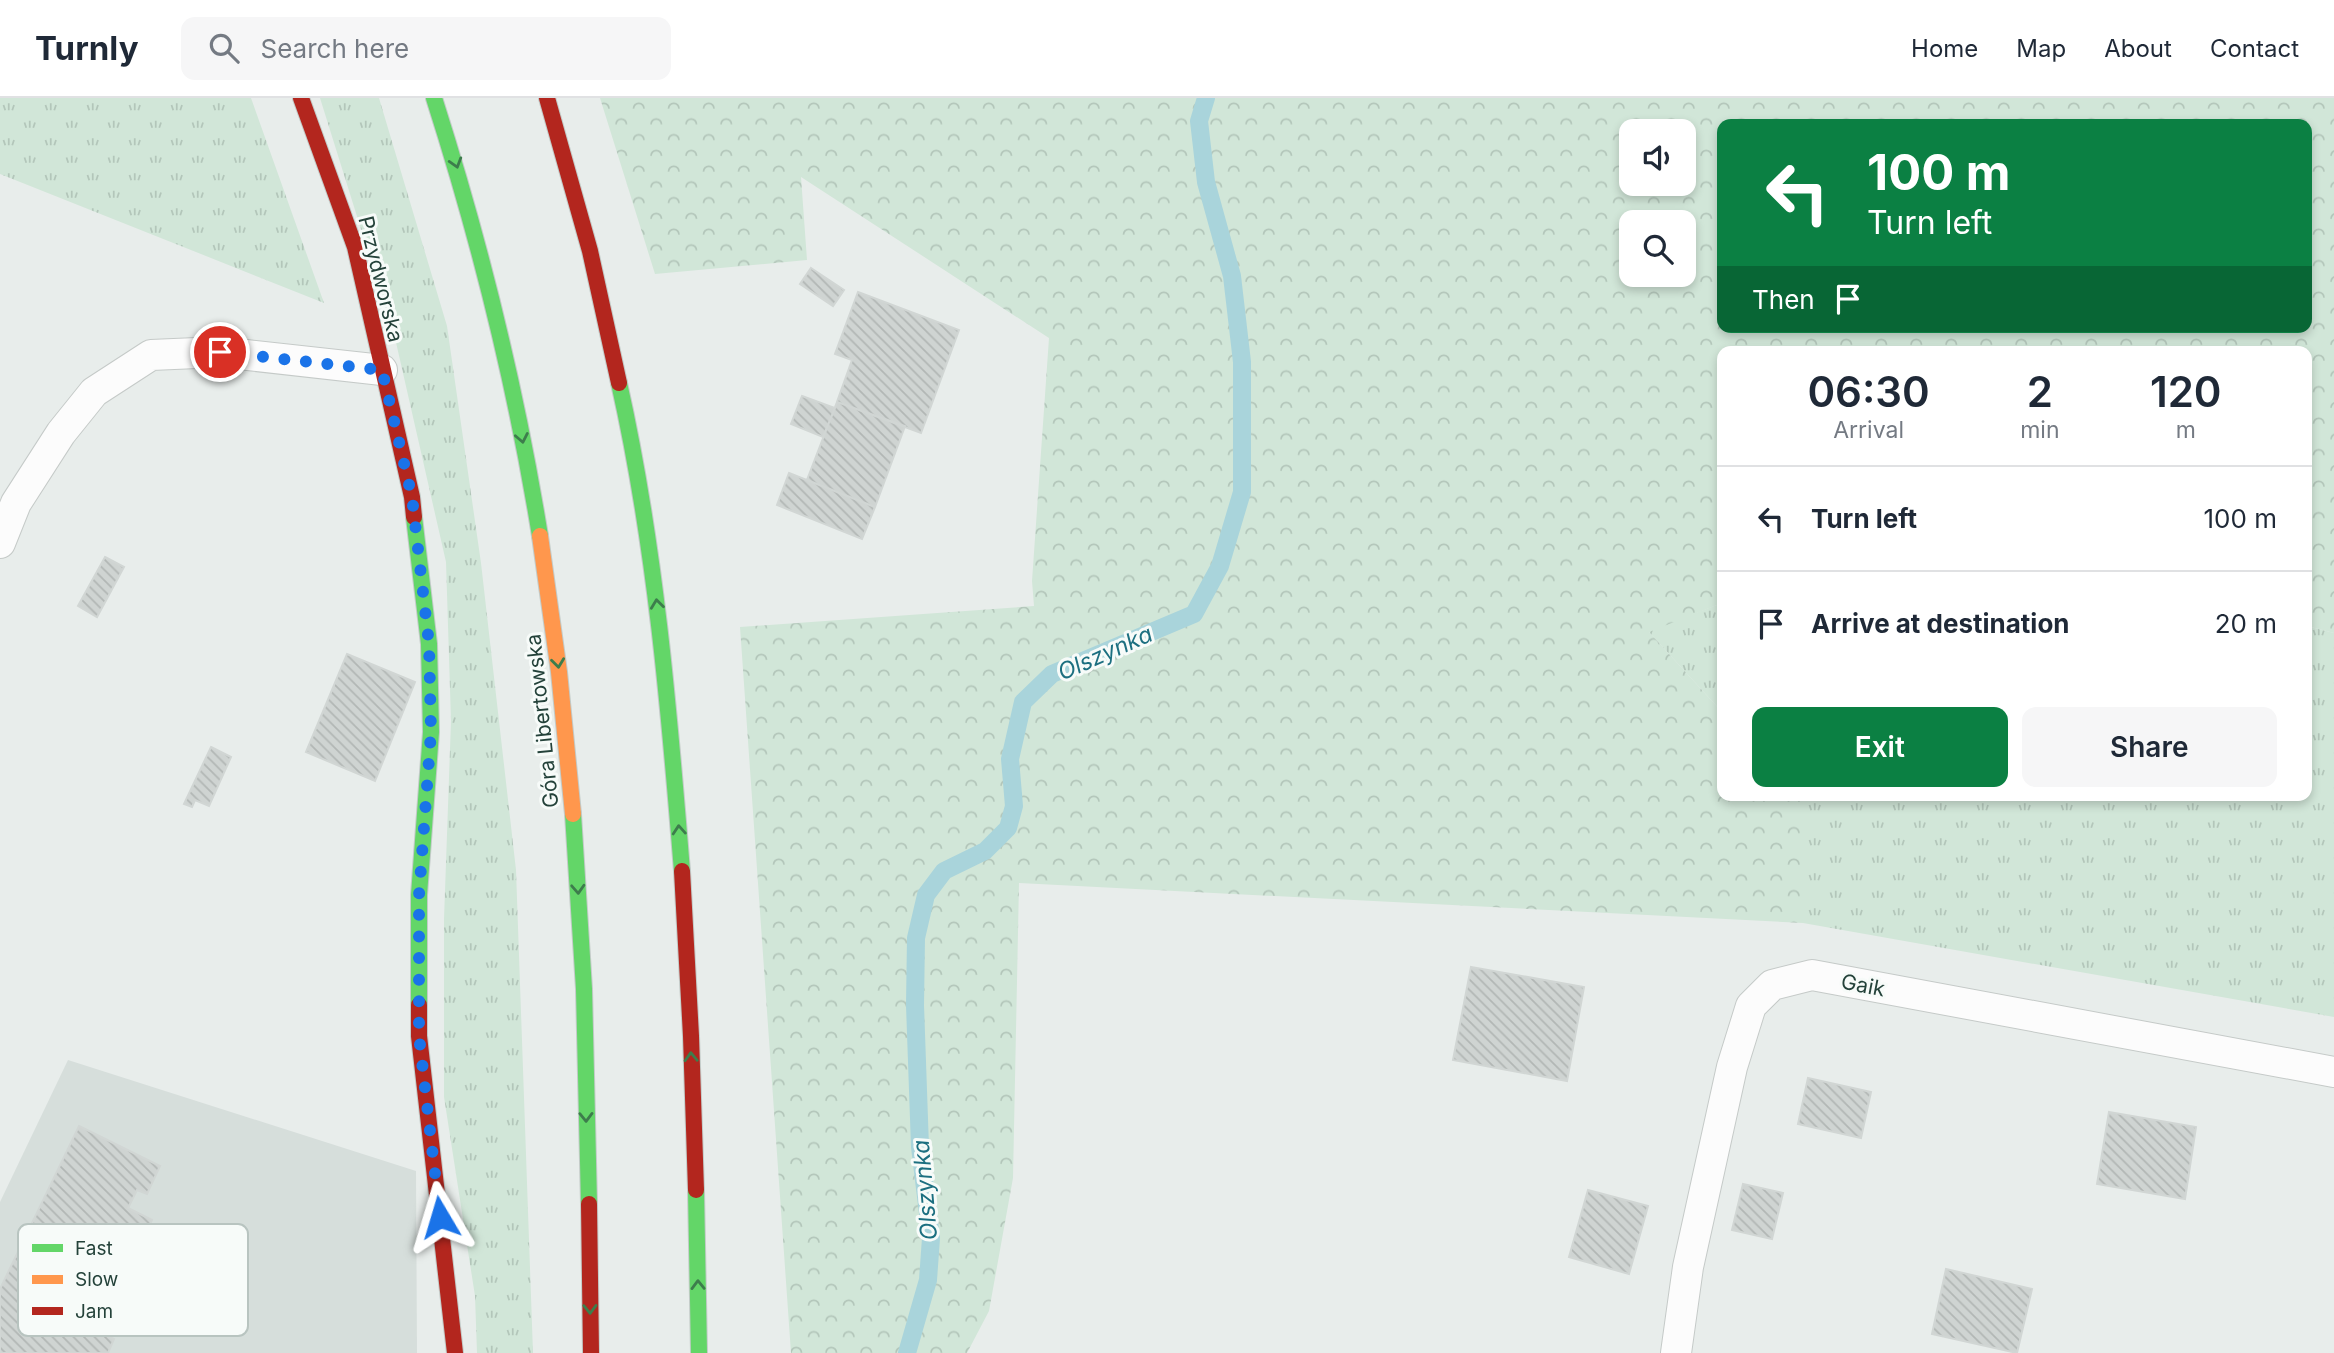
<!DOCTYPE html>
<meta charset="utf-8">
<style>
:root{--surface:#fff;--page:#f6f6f7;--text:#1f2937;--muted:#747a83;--line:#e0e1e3;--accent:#0b8043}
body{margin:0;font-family:Inter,sans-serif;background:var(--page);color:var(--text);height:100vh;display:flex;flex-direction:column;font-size:26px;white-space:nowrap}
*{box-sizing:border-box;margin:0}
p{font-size:23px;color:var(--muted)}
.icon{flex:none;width:38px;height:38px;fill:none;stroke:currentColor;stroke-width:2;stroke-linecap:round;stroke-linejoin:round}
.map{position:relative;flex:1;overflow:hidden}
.details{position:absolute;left:1717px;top:248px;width:595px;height:455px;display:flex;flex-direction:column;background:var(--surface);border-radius:14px;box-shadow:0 4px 10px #0003}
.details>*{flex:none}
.top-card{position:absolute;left:1717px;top:21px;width:595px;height:214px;border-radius:14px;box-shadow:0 4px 10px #0003;background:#0b8043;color:#fff;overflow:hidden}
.controls{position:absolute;left:1619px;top:21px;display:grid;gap:14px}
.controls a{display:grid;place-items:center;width:77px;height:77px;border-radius:14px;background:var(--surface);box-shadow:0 4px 10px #0003;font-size:35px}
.pin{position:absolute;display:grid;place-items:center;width:60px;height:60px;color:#fff;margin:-30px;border:4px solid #fff;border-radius:50%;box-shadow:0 2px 7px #0007}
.me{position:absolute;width:77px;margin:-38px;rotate:353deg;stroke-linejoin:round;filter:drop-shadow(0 0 5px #0008)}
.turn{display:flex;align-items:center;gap:24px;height:147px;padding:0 35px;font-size:32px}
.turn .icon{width:91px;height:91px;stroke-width:2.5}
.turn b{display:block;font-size:49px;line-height:60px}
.then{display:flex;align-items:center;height:66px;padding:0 35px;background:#0003;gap:14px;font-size:26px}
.eta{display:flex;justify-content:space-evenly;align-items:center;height:119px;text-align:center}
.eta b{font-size:42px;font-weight:600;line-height:49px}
.cta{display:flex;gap:14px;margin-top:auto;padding:14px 35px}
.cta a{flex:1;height:80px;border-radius:14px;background:var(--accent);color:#fff;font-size:28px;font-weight:600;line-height:80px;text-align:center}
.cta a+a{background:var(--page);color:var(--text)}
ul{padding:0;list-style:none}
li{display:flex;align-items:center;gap:21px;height:105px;padding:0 35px;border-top:2px solid var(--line)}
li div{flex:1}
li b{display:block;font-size:26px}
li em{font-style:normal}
header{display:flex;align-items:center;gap:42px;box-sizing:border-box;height:98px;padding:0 35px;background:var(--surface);border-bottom:2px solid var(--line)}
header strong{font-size:33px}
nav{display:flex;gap:38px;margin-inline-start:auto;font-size:24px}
.search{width:490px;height:63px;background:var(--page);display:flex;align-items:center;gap:18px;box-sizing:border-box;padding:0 24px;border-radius:14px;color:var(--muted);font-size:26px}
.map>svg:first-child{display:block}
</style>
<header>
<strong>Turnly</strong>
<div class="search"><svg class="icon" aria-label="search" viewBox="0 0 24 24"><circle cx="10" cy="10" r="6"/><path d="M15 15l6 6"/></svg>Search here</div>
<nav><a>Home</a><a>Map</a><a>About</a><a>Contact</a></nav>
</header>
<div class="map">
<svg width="2334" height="1255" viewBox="0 0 2334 1255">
<defs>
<pattern id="grass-tufts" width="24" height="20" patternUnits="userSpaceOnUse" patternTransform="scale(1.75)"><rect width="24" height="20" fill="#d1e6d8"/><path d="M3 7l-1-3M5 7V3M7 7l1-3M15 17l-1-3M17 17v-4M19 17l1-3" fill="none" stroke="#b3c6ba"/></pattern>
<pattern id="forest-crowns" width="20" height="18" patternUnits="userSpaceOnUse" patternTransform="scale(1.75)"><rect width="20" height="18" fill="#d1e6d8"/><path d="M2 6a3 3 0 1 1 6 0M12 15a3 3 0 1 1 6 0" fill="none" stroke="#b3c6ba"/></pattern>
<pattern id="building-back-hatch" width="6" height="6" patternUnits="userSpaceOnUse" patternTransform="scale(1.75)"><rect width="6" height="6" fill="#cfd4d2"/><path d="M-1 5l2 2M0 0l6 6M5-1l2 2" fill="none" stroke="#b2b7b5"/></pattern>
</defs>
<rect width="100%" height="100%" fill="#e8edeb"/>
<path fill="#d6dedb" d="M68,962l348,111 1,182h-417v-151z"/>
<path fill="url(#grass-tufts)" d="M0,0h251l73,205 -324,-129z
M320,0h59l68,228 34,237 35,307 17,483h-56l-2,-57 -31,-199v-178l7,-198 -5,-159 -51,-224z
M1722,505v109l-74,-81z
M2307,528l27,7v384l-531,-94v-123l-4,-4h507z"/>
<path fill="url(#forest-crowns)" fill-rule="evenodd" d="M600,0h1734v535l-27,-7 -1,-274h-584v251l-73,29 73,80v84h77l4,4v123l-784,-40 -6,295 -24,133 -22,42h-176l-51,-726 294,-21 -2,-25 17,-243 -248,-161 6,83 -152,14zM1722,26h584v203h-584zM1631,33h53v53h-53zM1631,124h53v53h-53z"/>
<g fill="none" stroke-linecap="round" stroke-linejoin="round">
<path stroke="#a9d4db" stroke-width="18" d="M907,1255l21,-73 3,-42 -11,-91 -5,-142 1,-67 10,-43 18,-24 41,-20 23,-23 6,-22 -4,-47 13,-57 29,-28 142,-60 26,-48 22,-74v-130l-10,-86 -26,-94 -7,-61 7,-23"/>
</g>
<path fill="url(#building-back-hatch)" stroke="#d1d6d4" stroke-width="2" d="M811,170l33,22 -11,16 -33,-22z
M858,194l101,38 -38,103 -84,-31 15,-42 -17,-6z
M802,298l33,12 -12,29 -32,-13z
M837,304l68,24 -30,81 -68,-27z
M789,375l86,34 -13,32 -85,-34z
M105,459l19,10 -27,50 -19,-11z
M347,556l68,28 -40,99 -69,-29z
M211,649l20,10 -22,49 -14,-6 -3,7 -8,-3z
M1471,869l113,20 -17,94 -114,-21z
M1808,980l63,14 -10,46 -63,-14z
M2109,1014l87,15 -11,72 -88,-15z
M79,1028l81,40 -13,28 -10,-4 -9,18 24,12 -53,112 15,7 -6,14h-108v-64z
M1743,1086l40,9 -11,46 -40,-9z
M1588,1092l60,16 -19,68 -60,-17z
M1946,1171l86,20 -15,64 -85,-19z"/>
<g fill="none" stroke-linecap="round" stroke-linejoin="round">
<defs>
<path id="lane" d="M0,445l16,-40 45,-70 33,-41 57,-37 69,-3 162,18
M1676,1255l12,-86 44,-200 19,-61 21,-21 40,-10 522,97"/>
<path id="fast" d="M434,0c46,144 82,289 106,438
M619,285c36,160 50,325 63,488
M414,419l15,127 2,88 -12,163v110
M573,716l11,175 5,215
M696,1092l3,163"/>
<path id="slow" d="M540,438l19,136 14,142"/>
<path id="jam" d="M301,0l54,149 57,250 2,20
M547,0l43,153 29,132
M682,773l9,165 5,154
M419,907v31l36,317
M589,1106l2,149"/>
</defs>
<use href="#lane" stroke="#c5cac8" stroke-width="32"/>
<use href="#fast" stroke="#c3cbc8" stroke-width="18"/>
<use href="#slow" stroke="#c3cbc8" stroke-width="18"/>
<use href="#jam" stroke="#c3cbc8" stroke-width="18"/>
<use href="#lane" stroke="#fcfcfc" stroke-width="30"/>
<use href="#fast" stroke="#63d668" stroke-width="16"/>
<use href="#slow" stroke="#ff974d" stroke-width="16"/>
<use href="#jam" stroke="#b3261e" stroke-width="16"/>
</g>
<defs><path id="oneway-chevron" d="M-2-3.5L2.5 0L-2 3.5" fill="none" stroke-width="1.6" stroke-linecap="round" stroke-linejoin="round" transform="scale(1.75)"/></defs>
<g stroke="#3d7d4c">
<use href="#oneway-chevron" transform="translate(456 65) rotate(73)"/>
<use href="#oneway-chevron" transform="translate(522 340) rotate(79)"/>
<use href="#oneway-chevron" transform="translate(657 506) rotate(-97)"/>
<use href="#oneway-chevron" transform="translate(558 565) rotate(83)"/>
<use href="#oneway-chevron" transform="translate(679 732) rotate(-94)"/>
<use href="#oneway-chevron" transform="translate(578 791) rotate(87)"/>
<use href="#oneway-chevron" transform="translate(691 959) rotate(-92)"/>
<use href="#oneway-chevron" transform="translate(586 1019) rotate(89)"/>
<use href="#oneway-chevron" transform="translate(698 1187) rotate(-91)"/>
<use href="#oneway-chevron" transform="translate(590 1211) rotate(89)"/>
</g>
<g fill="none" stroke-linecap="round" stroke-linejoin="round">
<path stroke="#1a73e8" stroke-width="12" stroke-dasharray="0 21.6" d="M220,254l162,18 30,127 17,147 2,88 -12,163v141l21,181"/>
</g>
<g text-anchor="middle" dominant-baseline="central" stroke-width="6" stroke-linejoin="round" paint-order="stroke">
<g font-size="21" fill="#24423a" stroke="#f7fbf9">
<text transform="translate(381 181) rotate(76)">Przydworska</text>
<text transform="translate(542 623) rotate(-96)">Góra Libertowska</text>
<text transform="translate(1863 887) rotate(11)">Gaik</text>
</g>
<g font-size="23" font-style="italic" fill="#1c6f80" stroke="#f7fbf9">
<text transform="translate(1105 555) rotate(-24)">Olszynka</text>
<text transform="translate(925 1092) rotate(-95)">Olszynka</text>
</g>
</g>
<rect x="18" y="1126" width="230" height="112" rx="10" fill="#f7fbf9" stroke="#b8c4c0" stroke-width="2"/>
<rect x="32" y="1146" width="31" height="8" fill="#63d668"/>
<rect x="32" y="1177" width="31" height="9" fill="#ff974d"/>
<rect x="32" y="1209" width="31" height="8" fill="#b3261e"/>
<g font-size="19" fill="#24423a">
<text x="75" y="1157">Fast</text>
<text x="75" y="1188">Slow</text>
<text x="75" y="1220">Jam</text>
</g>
</svg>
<div class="controls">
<a><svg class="icon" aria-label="sound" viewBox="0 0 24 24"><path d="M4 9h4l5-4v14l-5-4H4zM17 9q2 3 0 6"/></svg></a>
<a><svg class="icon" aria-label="search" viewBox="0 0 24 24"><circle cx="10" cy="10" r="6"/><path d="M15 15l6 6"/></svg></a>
</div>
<div class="pin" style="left:220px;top:254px;background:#d93025"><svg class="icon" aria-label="arrive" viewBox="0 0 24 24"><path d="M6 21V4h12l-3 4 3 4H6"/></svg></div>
<svg class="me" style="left:440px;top:1119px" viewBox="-20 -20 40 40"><path d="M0-17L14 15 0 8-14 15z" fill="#1a73e8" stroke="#fff" stroke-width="4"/></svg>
<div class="top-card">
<div class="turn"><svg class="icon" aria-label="left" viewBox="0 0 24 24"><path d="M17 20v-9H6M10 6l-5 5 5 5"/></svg><div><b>100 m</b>Turn left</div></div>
<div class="then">Then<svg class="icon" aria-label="arrive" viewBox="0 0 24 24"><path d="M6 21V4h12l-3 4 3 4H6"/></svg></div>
</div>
<section class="details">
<div class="eta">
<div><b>06:30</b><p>Arrival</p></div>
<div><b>2</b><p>min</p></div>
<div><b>120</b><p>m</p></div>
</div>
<ul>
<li><svg class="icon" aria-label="left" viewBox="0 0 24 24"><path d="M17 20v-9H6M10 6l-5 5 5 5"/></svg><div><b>Turn left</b></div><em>100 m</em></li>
<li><svg class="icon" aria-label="arrive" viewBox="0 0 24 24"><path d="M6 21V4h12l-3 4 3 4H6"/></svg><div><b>Arrive at destination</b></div><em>20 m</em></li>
</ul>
<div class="cta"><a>Exit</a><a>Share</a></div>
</section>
</div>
